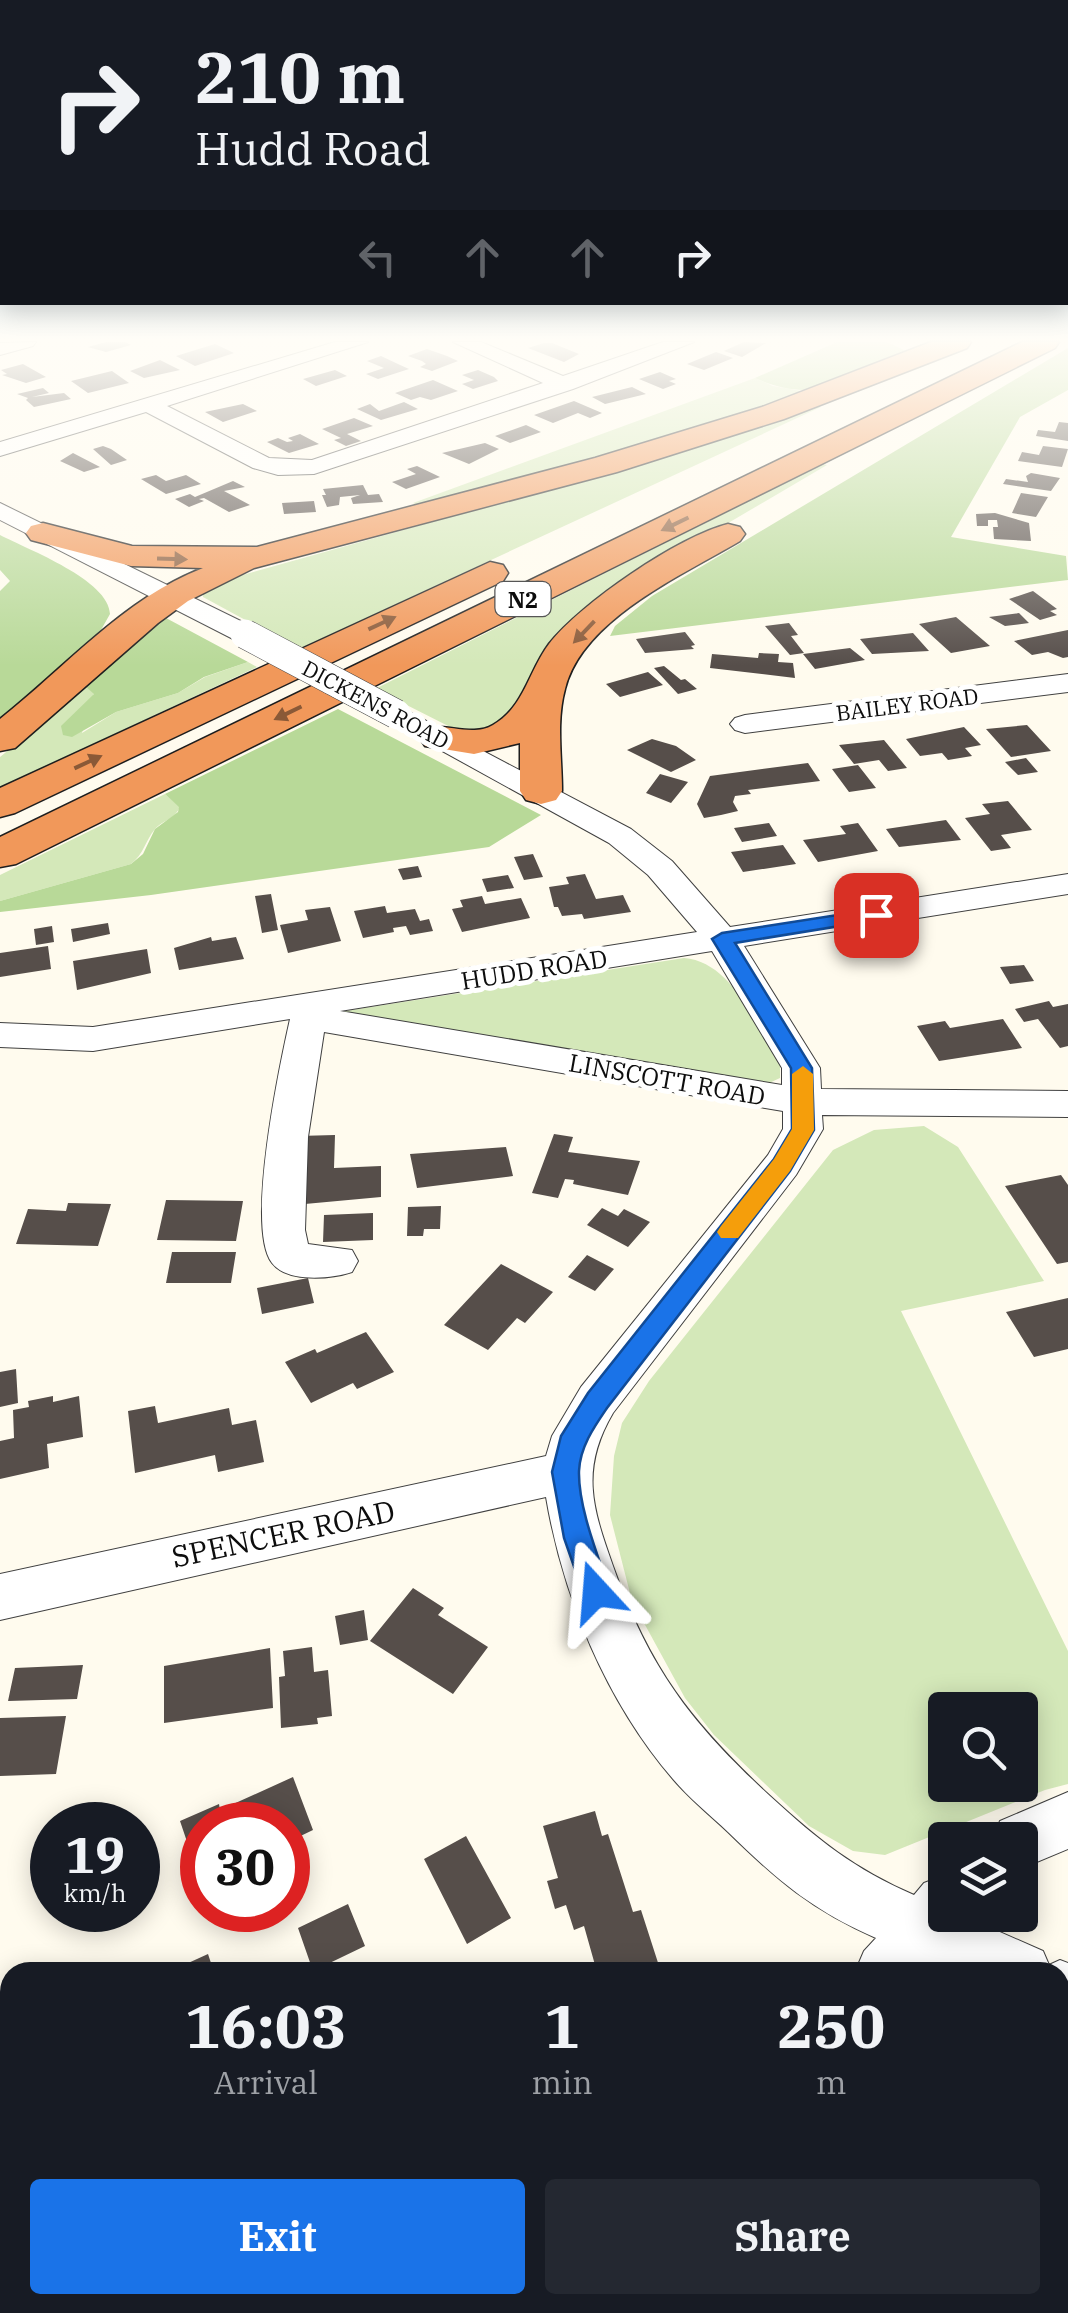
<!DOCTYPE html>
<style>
:root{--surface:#171b24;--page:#242831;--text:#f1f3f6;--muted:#9ea1a6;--accent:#1a73e8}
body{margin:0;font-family:"IBM Plex Serif",serif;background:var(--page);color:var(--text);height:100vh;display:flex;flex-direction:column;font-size:38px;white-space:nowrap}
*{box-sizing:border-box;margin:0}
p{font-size:32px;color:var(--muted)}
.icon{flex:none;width:55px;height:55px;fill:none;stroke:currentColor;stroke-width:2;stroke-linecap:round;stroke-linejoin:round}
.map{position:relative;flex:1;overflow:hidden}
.drawer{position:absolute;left:0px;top:1962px;width:1070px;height:352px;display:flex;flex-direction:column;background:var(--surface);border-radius:30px 30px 0 0;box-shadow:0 5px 25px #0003}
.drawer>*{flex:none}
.hud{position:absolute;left:0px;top:0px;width:1070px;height:305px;box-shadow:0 5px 25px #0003;background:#171b24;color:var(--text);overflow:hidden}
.buttons{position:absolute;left:928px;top:1692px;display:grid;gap:20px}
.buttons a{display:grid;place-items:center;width:110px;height:110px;border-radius:10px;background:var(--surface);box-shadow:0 5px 25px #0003;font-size:50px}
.speed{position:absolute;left:30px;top:1802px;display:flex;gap:20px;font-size:50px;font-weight:700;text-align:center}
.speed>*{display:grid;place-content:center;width:130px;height:130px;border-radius:50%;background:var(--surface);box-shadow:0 5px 25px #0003;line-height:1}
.speed small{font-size:25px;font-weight:400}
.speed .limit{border:15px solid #d22;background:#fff;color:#111}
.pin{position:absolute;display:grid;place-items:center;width:85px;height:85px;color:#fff;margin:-42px;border-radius:20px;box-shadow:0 5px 15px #0006}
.me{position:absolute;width:110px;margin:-55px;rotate:341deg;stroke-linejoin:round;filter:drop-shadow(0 0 8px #0008)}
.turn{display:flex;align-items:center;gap:35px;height:210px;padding:0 30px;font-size:45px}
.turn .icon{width:130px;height:130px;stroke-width:2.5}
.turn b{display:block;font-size:70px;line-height:85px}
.lanes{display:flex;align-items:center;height:95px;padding:0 30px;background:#0003;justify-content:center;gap:50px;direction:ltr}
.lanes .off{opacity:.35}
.eta{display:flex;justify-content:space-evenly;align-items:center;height:170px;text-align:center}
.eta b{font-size:60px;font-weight:700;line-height:70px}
.primary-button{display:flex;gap:20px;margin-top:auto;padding:20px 30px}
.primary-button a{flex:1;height:115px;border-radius:10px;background:var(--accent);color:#fff;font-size:40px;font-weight:700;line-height:115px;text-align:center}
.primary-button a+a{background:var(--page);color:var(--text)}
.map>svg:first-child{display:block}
</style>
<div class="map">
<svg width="1068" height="2313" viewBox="0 0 1068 2313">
<rect width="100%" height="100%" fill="#fffbee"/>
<path fill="#d4e8b9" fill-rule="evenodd" d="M755,378l18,8 40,7 -388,116 -12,-6z
M817,406l4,1 -522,242 -96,-52v-6l11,-8 286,-80z
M822,464l5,1 -201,118 -91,85 -33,59 -36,8 -91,-46z
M248,662l9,5 -257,121v-31l86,-70 8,6 -12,40 34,-21 62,-19 27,-16z
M165,794l15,13c-6,13 -17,13 -25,22 -10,12 -11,25 -24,35l-131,37v-26z
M684,958c49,4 73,69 96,106v14l-13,6 -428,-72z
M924,1126l34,21 86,134 -143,30 167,340v133l-23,6 -160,65 -32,-4 -44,-25 -95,-91 -29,-37 -53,-97 -22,-86 4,-59 8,-33 27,-42 184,-231 41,-20zM1020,1710v75h-75v-75z"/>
<path fill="#b8d998" d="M837,342h50l21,10c-58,25 -90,55 -153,26z
M1068,348v42l-48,27 -69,120 115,19 2,24 -458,56 5,-10 37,-30z
M0,535c29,15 109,45 110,79l-13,23 -97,84v-130l10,-10 -10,-11z
M166,618l82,44 -44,15 -26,16 -62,19 -44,25 -9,-2 -2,-9 33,-32 -8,-7 61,-60z
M338,709l203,106 -52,32 -338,48 -151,17v-11l131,-37 12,-10 12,-25 23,-17 1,-5 -14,-13z"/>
<path fill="#564e4a" d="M106,342h19l6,3 -25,7 -18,-5z
M744,342l22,1 -24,14 -18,-6z
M544,343h8l27,11 -15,8 -36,-14z
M215,344l19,9 -39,13 -19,-10z
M427,349l20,7 11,5 -26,10 -12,-4 6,-3 -4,-3 -14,-5z
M716,352l17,6 -29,12 -17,-6z
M381,356l17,8 11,5 -31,10 -12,-5 18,-6 -17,-7z
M160,360l20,10 -36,8 -14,-7z
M23,364l23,13 -20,6 -24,-8 5,-1 -6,-4z
M335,370l12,6 -31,10 -13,-7z
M478,370l16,7 4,4 -25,8 -11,-5 12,-4 -12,-5z
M112,371l17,12 -41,10 -17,-12z
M660,372l16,7 -7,2 7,3 -13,5 -24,-10z
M433,380l25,11 -27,9 -11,-3 -9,3 -16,-7z
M632,387l14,7 -41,10 -13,-7z
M43,388l6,5 -17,4 32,-4 7,6 -37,8 -8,-7 2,-2 -11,-4z
M574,401l28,12 -12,5 -12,-5 -25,10 -19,-8z
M404,402l14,7 -37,11 -24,-11 13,-5 9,7z
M243,404l14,7 -34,11 -18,-10z
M354,418l19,8 -26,8 14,7 -15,5 -12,-6 7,-2 -19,-9z
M1059,422l9,1v18l-32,-5 2,-6 17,2z
M526,425l15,7 -31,11 -15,-7z
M300,434l19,10 -30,9 -22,-11 11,-4 9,4 6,-1 -5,-3z
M485,443l14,6 -30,15 -27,-11z
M103,446l8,3 16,11 -16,5 -18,-16z
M1043,446l25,3 -6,18 -44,-6 4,-9 17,3z
M73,453l27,14 -16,5 -24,-11z
M417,466l23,11 -34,12 -14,-7 24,-8 -9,-5z
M1031,473l29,5 -9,13 -48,-7 3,-5 22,3 -2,-6z
M156,475l10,6 20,-6 15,9 -35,10 -25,-15z
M233,481l12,6 -21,4 26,14 -21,7 -25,-14 -5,1 5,2 -15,6 -14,-8 15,-5 5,3z
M363,485l5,10 11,-1 4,8 -30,2 -2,-6 9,-3 -20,2 -1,8 -12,2 -5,-12h4l-3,-6z
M1021,493l27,4 -12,20 -24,-4z
M314,501l2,11 -32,2 -2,-11z
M995,513l34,10 2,18 -37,-2 -1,-12h5l-1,-7h-9v6h-11l-1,-12z
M1033,591l24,18 -7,2 7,4 -17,5 -31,-21z
M1019,613l10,10 -24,3 -16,-9z
M956,617l34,29 -39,7 -32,-29z
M789,623l9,12 -7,1 13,17 -14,2 -25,-29z
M1068,630v27l-5,1 -15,-6 -16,3 -18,-14z
M685,632l10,13 -4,1 3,3 -49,4 -9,-14z
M913,633l16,18 -57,3 -12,-15z
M850,648l15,12 -50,9 -12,-15z
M759,653l20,1 -1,8 15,1 2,15 -85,-10 2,-14 46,4z
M664,666l17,14 4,-1 12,10 -19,5 -24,-26z
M648,672l15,13 -43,12 -14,-13z
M1027,725l24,26 -40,6 -25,-28z
M964,727l17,18 -16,3 7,8 -24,4 -6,-7 -22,3 -14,-17z
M652,739l24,7 20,14 -25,12 -44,-22z
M884,740l23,28 -19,3 -9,-11 -25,4 -15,-19z
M1026,758l12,14 -20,3 -13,-13z
M808,763l12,18 -72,9 3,4 -16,2 -2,6 5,9 -17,4 -17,3 -7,-14 13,-28z
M858,765l18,23 -27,4 -17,-23z
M660,774l28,8 -17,21 -25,-10z
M1008,801l24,29 -31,5 10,13 -20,3 -26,-33 25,-4 -8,-10z
M946,820l15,20 -62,7 -13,-18z
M769,823l8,13 -35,6 -8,-14z
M858,823l20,28 -60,11 -15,-22 43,-6 -6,-8z
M783,845l13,19 -53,8 -12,-20z
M533,854l10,23 -19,3 -10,-23z
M418,866l4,11 -19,3 -5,-11z
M585,874l11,25 27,-4 8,17 -47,7 -2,-5 -20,2 -4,-9h-4l-5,-20 20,-3 -3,-7z
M508,875l6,13 -27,4 -5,-13z
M271,894l7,36 -16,3 -7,-37z
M482,896l3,8 36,-6 9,20 -68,14 -10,-23 11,-2 -3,-7z
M385,906l2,7 28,-4 5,12 9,-2 4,12 -23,4 -4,-9 -13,2 1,4 -31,6 -9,-27z
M330,907l11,34 -53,12 -8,-28 28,-5 -3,-10z
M108,923l2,11 -37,8 -2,-13z
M52,926l2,16 -18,3 -2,-16z
M211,937l1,4 24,-4 8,22 -65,11 -5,-22z
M48,946l3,23 -51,8v-24z
M147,949l4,24 -74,17 -4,-29z
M1024,965l10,16 -24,3 -10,-17z
M1049,1001l4,6 15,-3v42l-8,2 -22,-29 -14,3 -9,-13z
M1003,1019l19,29 -83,13 -22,-35 28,-5 5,7z
M554,1134l19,3 -5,15 72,9 -12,34 -55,-11 1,-4 -9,-1 -7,19 -26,-5z
M335,1135l-1,33 47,-2v31l-87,8 4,-69z
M506,1147l7,29 -96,12 -7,-34z
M1061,1175l7,10v77l-11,2 -52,-78z
M166,1200l77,1 -7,40 -79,-1z
M68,1203l43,1 -13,42 -82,-2 12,-35 38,2z
M441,1206l-1,23h-16l-1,7h-16l1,-29z
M602,1208l16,8 6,-7 26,13 -22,25 -41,-22z
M373,1213v27l-50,2 1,-27z
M172,1252h64l-5,31h-65z
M587,1255l27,14 -19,22 -27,-14z
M501,1264l52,28 -28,31 -8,-5 -29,32 -44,-25z
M308,1278l6,25 -52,11 -5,-26z
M1068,1298v51l-34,8 -28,-45z
M366,1332l28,40 -37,17 -4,-6 -42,20 -26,-41 30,-13 2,4z
M16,1369l2,34 -18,4v-35z
M53,1396v6l26,-6 4,41 -36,7 2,24 -49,11v-38l14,-3 -1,-28 16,-3 -1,-6z
M155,1406l3,17 71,-15 3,17 24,-5 8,42 -46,10 -3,-17 -80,18 -7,-62z
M413,1588l31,20 -6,7 50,32 -35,47 -83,-53z
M364,1610l4,30 -28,5 -5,-29z
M312,1647l2,25 14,-2 4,46 -15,2 1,6 -37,4 -2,-51 6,-1 -2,-25z
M270,1648l3,60 -109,15v-57z
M83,1665l-6,34 -69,2 7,-33z
M66,1716l-10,58 -56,2v-58z
M293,1777l20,53 -25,12v-17h-86v61l-22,-65 39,-17 1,6z
M595,1811l7,25 6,-2 25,78 8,-2 20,62h-64l-13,-46 -10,4 -8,-25 -11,4 -8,-28 11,-3 -15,-52z
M466,1836l45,82 -44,26 -43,-85z
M348,1904l17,42 -52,25 -15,-43z
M208,1954l6,18h-38l-1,-3z
M10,2065v90l-1,1 -9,-32v-54z
M1068,2134v69l-8,-13v-51z
M10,2259v46h22l-14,8h-18v-48z
M43,2305h88l3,8h-89z
M286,2305h36l3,8h-50z
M981,2305h21l4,8h-43z"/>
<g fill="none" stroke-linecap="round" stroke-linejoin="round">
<defs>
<path id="minor" d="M36,342l-3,4 -33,9v-12z
M335,342h33l-201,64 102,52 43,2 231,-77 -90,-41h28l82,34 100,-34h31l-121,47 -259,85 -36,1 -25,-7 -107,-56 -146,44v-14z
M0,503l255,125 4,6 -14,8 -10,-2 -235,-120z
M1068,674v18l-323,41 -10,-3 -5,-6 5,-6 10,-3z
M396,705l235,124 41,32 58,66 338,-53v20l-324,52 76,122 1,21 247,2v26l-246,-2 1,14 -27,46 -183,238c-33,56 -21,94 0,153 36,102 78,157 157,230 48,44 84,73 144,99l10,-12 21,-8v40h25l-2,3 75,33 6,14 11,-5 8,3v61l-8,-3v-49h-106l-22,-9 -8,9h-69l9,-21 12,-13c-64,-28 -99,-58 -148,-106 -18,-17 -39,-34 -55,-53 -67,-78 -110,-182 -127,-282l-546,123v-46l546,-118 6,-20 29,-49 187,-232 15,-26v-18l-459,-79 -16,105 -3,93 3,14 44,6 6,11 -6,11c-21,7 -65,11 -80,-9 -27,-35 8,-199 18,-244l-197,32 -93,-4v-24l93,4 604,-95 -49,-57 -39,-32 -223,-123 -5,-6 5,-6zM712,951l70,117v17l-442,-74z
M1068,1792v57l-48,20v-29h-28l8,-19z
M576,2305h72l-3,8h-72z"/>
<path id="highway" d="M931,342h40l-4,6 -183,71 -167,53 -363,96 -66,33 -30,22 -143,125 -15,3v-32c66,-52 123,-120 203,-151l-72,-2 -100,-26 -5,-7 5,-7 12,-3 89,23 125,1 338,-89 167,-51z
M1022,342h37l-4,6 -1039,516 -16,3v-30z
M728,524l12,3 5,7 -5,7c-57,34 -158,78 -175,148 -9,33 -3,69 -3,102l-6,9 -15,4 -15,-4 -6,-9v-48l-46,11 -49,-8 -6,-9 6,-9c21,-5 48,9 68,-3 32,-19 35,-53 56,-81 31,-40 130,-108 179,-120z
M490,562l13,3 5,8 -5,8 -488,232 -15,4v-29z"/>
</defs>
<use href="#minor" stroke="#404040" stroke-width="2"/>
<use href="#highway" stroke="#1e1e1e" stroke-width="3"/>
<use href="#minor" fill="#fff" fill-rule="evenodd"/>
<use href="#highway" fill="#f1985a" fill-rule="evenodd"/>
<defs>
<path id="minor-bridge" d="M245,634l151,80"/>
</defs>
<use href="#minor-bridge" stroke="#404040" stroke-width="30" stroke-linecap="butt"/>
<use href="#minor-bridge" stroke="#fff" stroke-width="29"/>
</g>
<defs><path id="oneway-solid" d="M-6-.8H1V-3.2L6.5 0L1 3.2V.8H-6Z" transform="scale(2.5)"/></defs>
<g fill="#8a5937">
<use href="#oneway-solid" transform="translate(675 524) rotate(154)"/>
<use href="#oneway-solid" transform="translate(172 559) rotate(2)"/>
<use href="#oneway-solid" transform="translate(382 623) rotate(-25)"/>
<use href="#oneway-solid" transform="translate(584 632) rotate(134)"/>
<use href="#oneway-solid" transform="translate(288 713) rotate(154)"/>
<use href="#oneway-solid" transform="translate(88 762) rotate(-25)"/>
</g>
<linearGradient id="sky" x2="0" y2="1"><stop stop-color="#93c6ed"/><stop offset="0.51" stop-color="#fffdf7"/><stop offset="1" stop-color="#fffdf7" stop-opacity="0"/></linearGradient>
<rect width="1068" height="666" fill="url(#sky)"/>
<path fill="#1a73e8" stroke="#114b97" stroke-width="2.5" d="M876,909l10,6 -3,4 -148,24 77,125 2,62 -24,41 -183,237c-13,19 -27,39 -28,63 -1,37 20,87 31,121l-4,9 -10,4 -10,-4 -22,-63 -12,-66 9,-36 27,-43 186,-234 18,-30 -1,-61 -79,-129 10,-6z"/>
<path fill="#f59e0b" d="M803,1066l10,8 1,56 -24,41 -52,67h-17l-4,-6 4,-6 53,-67 18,-30v-55z"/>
<g text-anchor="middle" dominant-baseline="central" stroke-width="10" stroke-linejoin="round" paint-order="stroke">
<rect fill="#fff" stroke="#565656" stroke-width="2.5" x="495.5" y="582" width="55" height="34" rx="8"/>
<g font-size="22" font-weight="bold" fill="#0d0d0d">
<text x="523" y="599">N2</text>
</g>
<g font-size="22" fill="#0d0d0d" stroke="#fff">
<text transform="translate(376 704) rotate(28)">DICKENS ROAD</text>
<text transform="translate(907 704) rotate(-7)">BAILEY ROAD</text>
</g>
<g font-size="25" fill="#0d0d0d" stroke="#fff">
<text transform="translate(534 969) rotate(-9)">HUDD ROAD</text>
<text transform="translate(667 1079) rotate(10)">LINSCOTT ROAD</text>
</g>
<g font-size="30" fill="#0d0d0d" stroke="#fff">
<text transform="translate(283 1533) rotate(-12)">SPENCER ROAD</text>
</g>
</g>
</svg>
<div class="buttons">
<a><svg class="icon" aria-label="search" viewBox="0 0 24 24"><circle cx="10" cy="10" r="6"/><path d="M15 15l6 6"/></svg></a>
<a><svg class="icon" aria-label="layers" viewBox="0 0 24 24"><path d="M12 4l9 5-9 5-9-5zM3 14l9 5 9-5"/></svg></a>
</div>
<div class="speed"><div>19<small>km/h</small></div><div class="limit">30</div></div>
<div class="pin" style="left:876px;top:915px;background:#d93025"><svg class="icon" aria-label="arrive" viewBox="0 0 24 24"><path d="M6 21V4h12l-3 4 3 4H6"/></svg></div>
<svg class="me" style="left:596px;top:1592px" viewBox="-20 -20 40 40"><path d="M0-17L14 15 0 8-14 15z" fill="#1a73e8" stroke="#fff" stroke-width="4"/></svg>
<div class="hud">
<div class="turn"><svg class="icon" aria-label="right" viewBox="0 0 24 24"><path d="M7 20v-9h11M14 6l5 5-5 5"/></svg><div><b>210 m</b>Hudd Road</div></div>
<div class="lanes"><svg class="icon off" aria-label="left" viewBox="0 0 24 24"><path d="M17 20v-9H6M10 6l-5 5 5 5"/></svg><svg class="icon off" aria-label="ahead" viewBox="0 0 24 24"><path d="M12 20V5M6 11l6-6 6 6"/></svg><svg class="icon off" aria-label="ahead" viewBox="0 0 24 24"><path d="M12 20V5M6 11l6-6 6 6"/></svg><svg class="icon" aria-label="right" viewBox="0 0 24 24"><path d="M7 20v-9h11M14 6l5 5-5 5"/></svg></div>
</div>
<section class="drawer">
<div class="eta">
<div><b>16:03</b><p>Arrival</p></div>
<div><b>1</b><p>min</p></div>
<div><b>250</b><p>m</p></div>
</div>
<div class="primary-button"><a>Exit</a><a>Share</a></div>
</section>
</div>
